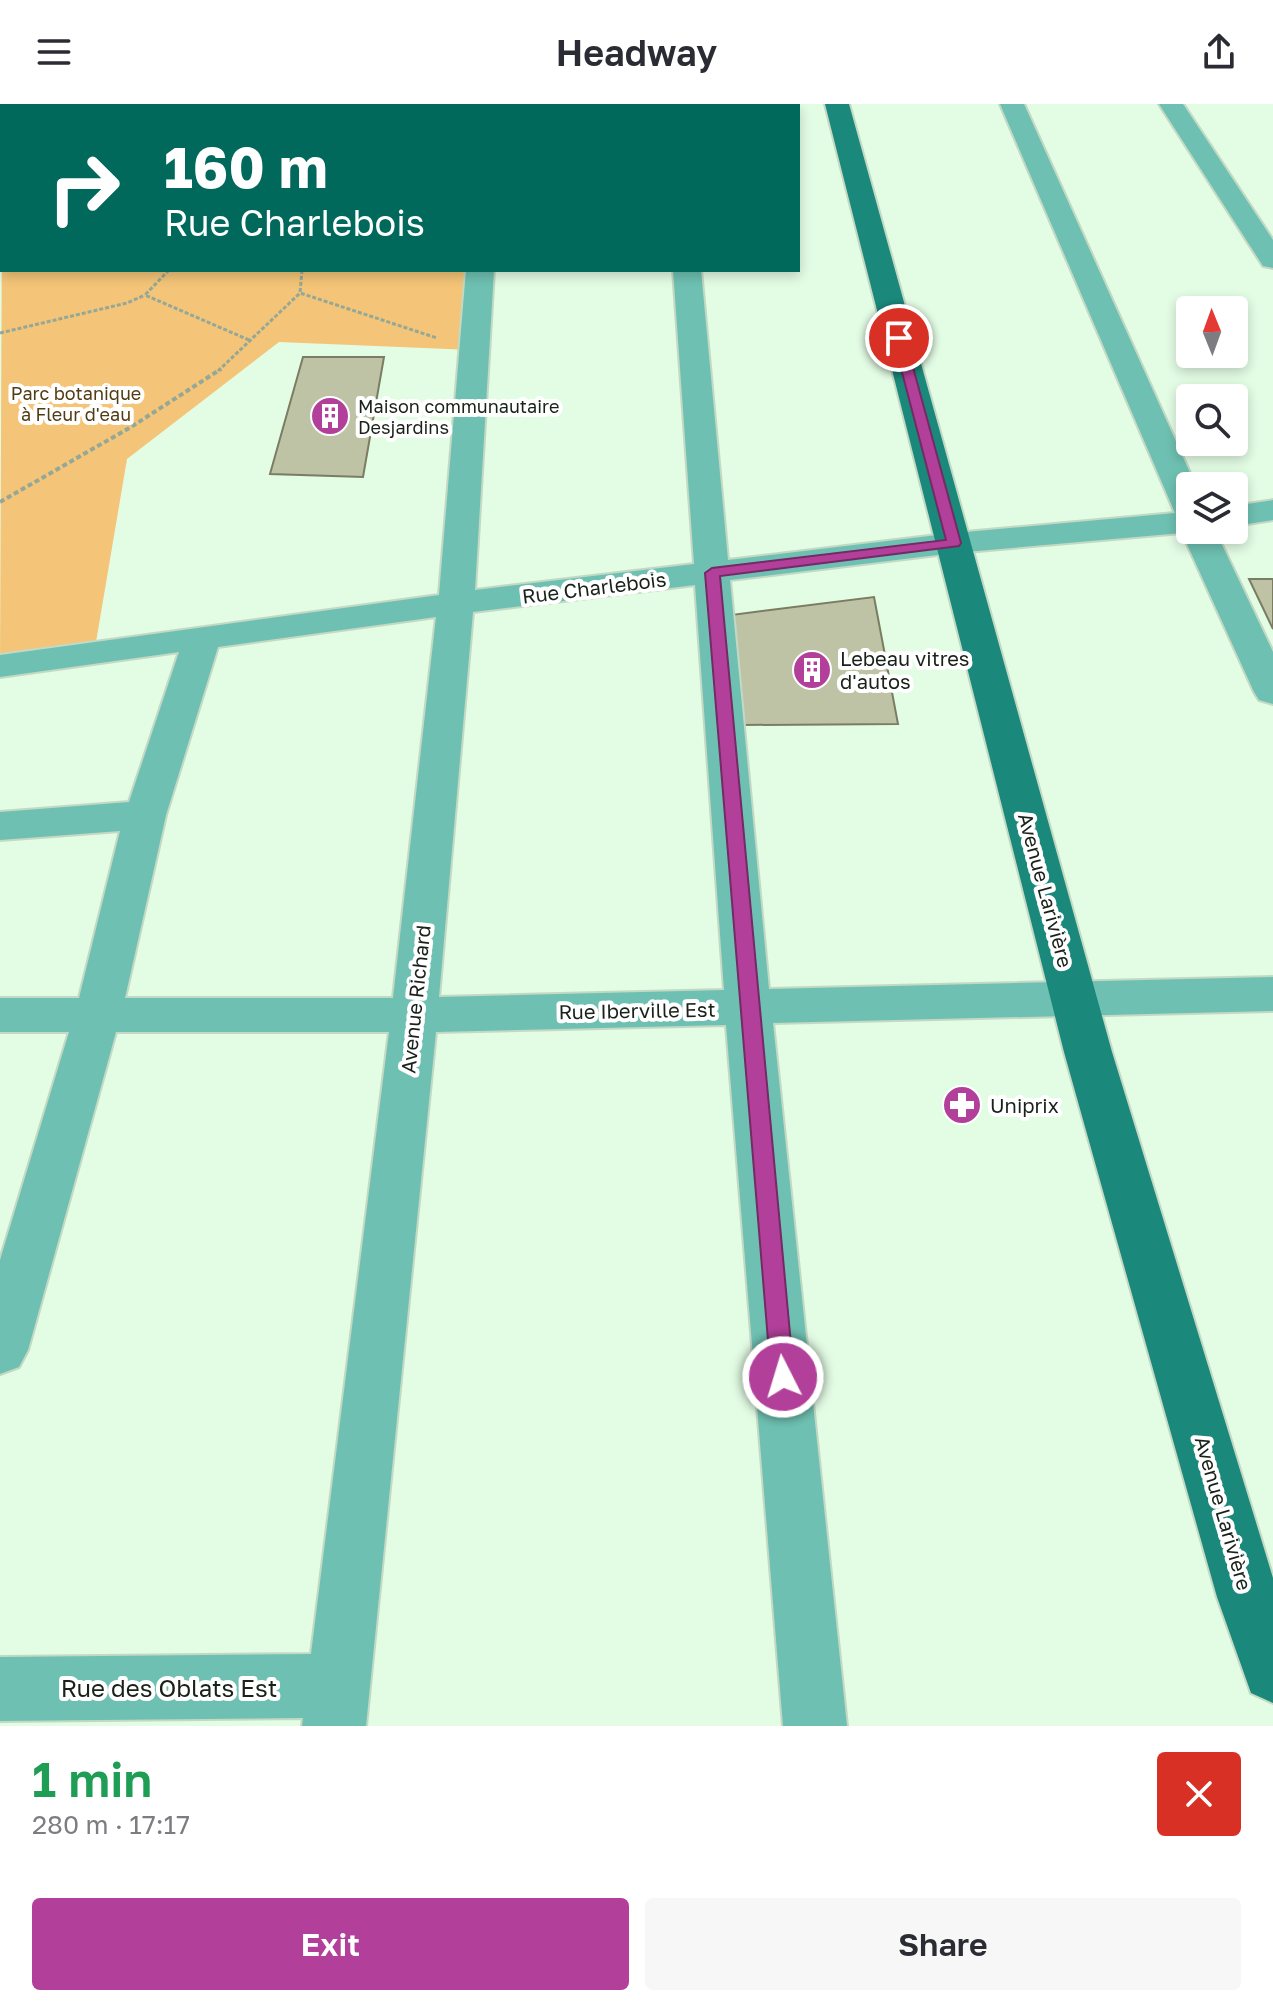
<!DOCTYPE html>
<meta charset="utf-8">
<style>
:root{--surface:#fff;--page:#f7f7f7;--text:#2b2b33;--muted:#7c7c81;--accent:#b2409a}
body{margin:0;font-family:"Golos Text",sans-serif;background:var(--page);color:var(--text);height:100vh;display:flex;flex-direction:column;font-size:30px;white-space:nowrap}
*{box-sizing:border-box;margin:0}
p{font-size:26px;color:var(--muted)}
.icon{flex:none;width:44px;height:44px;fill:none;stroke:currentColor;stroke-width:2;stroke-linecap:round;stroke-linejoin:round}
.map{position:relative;height:1622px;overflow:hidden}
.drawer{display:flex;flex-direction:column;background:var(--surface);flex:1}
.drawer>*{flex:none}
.guide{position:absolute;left:0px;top:0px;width:800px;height:168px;box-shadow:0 4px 12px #0003;background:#00695c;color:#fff;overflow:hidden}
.needle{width:52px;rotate:359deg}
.fabs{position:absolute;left:1176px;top:192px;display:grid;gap:16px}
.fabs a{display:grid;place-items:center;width:72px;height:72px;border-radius:8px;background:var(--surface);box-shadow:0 4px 12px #0003;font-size:40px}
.pin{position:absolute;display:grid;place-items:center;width:68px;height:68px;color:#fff;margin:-34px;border:4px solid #fff;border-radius:50%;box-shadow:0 2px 8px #0007}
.me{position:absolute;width:88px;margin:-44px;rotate:355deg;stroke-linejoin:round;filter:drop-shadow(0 0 6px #0008)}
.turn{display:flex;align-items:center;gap:28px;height:168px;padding:0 32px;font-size:36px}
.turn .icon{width:104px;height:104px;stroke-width:2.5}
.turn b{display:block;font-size:56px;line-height:68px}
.round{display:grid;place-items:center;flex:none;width:84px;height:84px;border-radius:8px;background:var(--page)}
.summary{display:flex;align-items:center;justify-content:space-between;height:136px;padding:0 32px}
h1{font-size:48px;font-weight:600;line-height:60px;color:#1e9e55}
.primary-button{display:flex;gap:16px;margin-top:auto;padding:16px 32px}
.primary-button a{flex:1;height:92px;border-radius:8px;background:var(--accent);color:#fff;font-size:32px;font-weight:600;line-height:92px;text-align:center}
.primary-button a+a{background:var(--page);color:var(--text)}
header{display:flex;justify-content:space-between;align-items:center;height:104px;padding:0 32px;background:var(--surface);font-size:36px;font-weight:600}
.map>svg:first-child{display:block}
</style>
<header><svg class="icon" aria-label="menu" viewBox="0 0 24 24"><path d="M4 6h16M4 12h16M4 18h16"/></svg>Headway<svg class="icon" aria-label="share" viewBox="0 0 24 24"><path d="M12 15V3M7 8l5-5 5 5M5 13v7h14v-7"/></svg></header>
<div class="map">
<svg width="1273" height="1622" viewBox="0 0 1273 1622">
<rect width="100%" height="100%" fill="#e3fce4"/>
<path fill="#f4c578" d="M0,0h497l-495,2v87z
M2,103v63h478l-8,80 -193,-8 -152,117 -33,195 -94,12z"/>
<path fill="#bfc3a5" stroke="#7a7d62" stroke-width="2" d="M303,253h81l-21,120 -93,-3z
M1249,475h24v50z
M874,493l24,127 -155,1 -12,-110z"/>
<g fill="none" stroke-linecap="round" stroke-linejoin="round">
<defs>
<path id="minor" d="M485,0h24v2h-24z
M660,0h24l1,2h-24z
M1000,0h24l172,382h-6v44h25l58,122v52l-14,-4 -5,-8 -72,-159 -228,20 -224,27 39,409 504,-12v34l-500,12 74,703h-64l-57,-701 -290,7 -70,694h-64l1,-8 -303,3v-64l311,-3 78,-622h-273l-88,318 -9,17 -19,7v-114l69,-228h-69v-34h79l41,-167 -120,9v-28l129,-10 50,-150 -179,25v-22l439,-60 27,-325h28l-19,320 219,-26 -21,-294h28l27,290 226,-27 221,-20zM695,481l29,405 -285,7 34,-385zM436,513l-43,381h-268l41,-183 52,-168z
M1159,0h24l90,136v28l-10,-2z
M1273,396v20l-39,6v-20z"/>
<path id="major" d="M825,0h24l263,948 161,526v125l-22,-10 -34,-96 -153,-545z"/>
</defs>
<use href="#minor" stroke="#c3d9c4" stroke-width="4"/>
<use href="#major" stroke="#c3d9c4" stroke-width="4"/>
<path stroke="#95a796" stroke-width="3" stroke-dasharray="4 2" stroke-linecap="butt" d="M137,0l7,2
M169,166l-24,25 104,45
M302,166l-2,23 137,45
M0,229l127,-30 18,-8
M218,267l82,-78"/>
<path stroke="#95a796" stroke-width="4" stroke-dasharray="5 3" stroke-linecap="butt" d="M0,398l131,-75 90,-58"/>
<use href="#minor" fill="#6ec1b2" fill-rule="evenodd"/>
<use href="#major" fill="#1a887a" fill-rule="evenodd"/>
</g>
<path fill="#b2409a" stroke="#742a64" stroke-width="2" d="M899,230l6,4 56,205 -2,3 -239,30 74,801 -3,7 -8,3 -8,-3 -4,-7 -66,-804 7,-5 234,-28 -53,-202z"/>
<defs>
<symbol id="building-disc" viewBox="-11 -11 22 22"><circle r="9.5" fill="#b2409a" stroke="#fff"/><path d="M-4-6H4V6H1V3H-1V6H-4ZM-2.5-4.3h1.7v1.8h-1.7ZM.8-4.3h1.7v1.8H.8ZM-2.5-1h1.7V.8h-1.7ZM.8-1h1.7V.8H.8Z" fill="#fff"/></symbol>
<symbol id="pharmacy-disc" viewBox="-11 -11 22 22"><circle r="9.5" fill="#b2409a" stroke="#fff"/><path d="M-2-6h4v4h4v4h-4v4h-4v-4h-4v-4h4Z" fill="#fff"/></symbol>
</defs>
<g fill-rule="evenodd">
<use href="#building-disc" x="308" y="290" width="44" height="44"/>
<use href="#building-disc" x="790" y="544" width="44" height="44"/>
<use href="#pharmacy-disc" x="940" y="979" width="44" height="44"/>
</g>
<g text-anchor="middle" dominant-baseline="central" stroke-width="8" stroke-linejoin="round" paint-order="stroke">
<g font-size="18" fill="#523c14" stroke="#fff">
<text x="76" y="289">Parc botanique<tspan x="76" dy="21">à Fleur d'eau</tspan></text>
</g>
<g font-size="18" fill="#19221a" stroke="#fff" text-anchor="start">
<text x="358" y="302">Maison communautaire<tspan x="358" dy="21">Desjardins</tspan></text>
</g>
<g font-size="20" fill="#19221a" stroke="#fff">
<text transform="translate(594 483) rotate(-7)">Rue Charlebois</text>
<text transform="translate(1046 786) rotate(75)">Avenue Larivière</text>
<text transform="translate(415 895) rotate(-84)">Avenue Richard</text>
<text transform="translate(637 906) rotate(-1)">Rue Iberville Est</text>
<text transform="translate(1224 1409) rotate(74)">Avenue Larivière</text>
</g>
<g font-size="20" fill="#19221a" stroke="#fff" text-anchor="start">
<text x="840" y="554">Lebeau vitres<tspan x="840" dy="23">d'autos</tspan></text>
<text x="990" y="1001">Uniprix</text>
</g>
<g font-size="24" fill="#19221a" stroke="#fff">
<text x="169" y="1583">Rue des Oblats Est</text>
</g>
</g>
</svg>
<div class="fabs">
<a><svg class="needle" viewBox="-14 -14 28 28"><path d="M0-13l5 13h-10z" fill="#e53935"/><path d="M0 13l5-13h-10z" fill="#7c7c81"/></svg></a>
<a><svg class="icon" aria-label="search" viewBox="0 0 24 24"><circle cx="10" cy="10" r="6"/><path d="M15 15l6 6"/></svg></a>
<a><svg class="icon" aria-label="layers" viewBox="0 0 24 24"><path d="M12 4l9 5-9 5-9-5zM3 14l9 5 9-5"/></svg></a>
</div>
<div class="pin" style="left:899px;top:234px;background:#d93025"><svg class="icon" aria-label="arrive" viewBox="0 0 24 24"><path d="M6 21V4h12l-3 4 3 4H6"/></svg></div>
<svg class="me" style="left:783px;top:1273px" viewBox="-20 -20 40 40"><circle r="17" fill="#b2409a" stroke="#fff" stroke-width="3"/><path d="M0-11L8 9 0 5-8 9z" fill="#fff"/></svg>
<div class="guide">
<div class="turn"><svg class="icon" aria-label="right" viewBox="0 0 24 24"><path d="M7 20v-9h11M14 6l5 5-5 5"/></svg><div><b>160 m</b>Rue Charlebois</div></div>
</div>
</div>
<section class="drawer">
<div class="summary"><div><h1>1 min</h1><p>280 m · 17:17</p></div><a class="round" style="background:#d93025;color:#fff"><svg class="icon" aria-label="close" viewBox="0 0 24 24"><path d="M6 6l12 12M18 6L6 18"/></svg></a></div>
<div class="primary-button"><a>Exit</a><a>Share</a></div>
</section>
